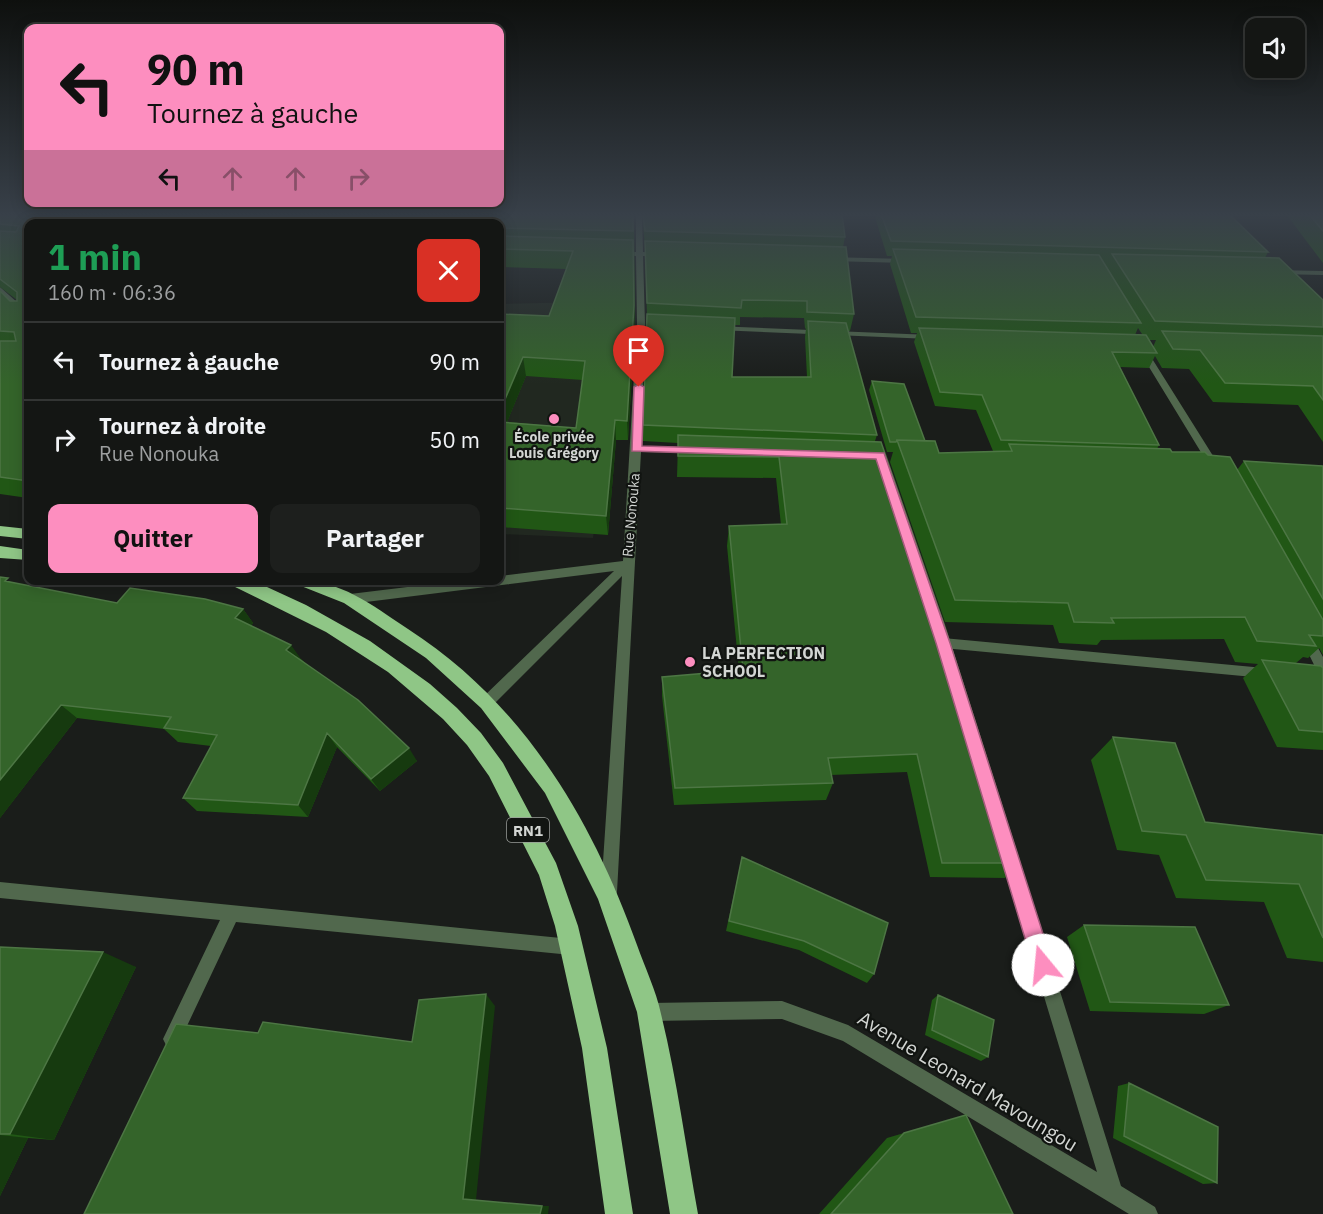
<!DOCTYPE html>
<html lang="fr">
<meta charset="utf-8">
<style>
:root{--surface:#141614;--page:#1d1f1d;--text:#f1f3f6;--muted:#9d9fa0;--line:#333534;--accent:#fd8ebf}
body{margin:0;font-family:"IBM Plex Sans",sans-serif;background:var(--page);color:var(--text);height:100vh;display:flex;flex-direction:column;font-size:22px;white-space:nowrap}
*{box-sizing:border-box;margin:0}
p{font-size:20px;color:var(--muted)}
.icon{flex:none;width:33px;height:33px;fill:none;stroke:currentColor;stroke-width:2;stroke-linecap:round;stroke-linejoin:round}
.map{position:relative;flex:1;overflow:hidden}
.panel{position:absolute;left:24px;top:219px;width:480px;height:366px;display:flex;flex-direction:column;background:var(--surface);border-radius:12px;box-shadow:0 3px 15px #0003,0 0 0 2px var(--line)}
.panel>*{flex:none}
.guide{position:absolute;left:24px;top:24px;width:480px;height:183px;border-radius:12px;box-shadow:0 3px 15px #0003,0 0 0 2px var(--line);background:#fd8ebf;color:#111;overflow:hidden}
.controls{position:absolute;left:1245px;top:18px;display:grid;gap:12px}
.controls a{display:grid;place-items:center;width:60px;height:60px;border-radius:12px;background:var(--surface);box-shadow:0 3px 15px #0003,0 0 0 2px var(--line);font-size:30px}
.pin{position:absolute;display:grid;place-items:center;width:51px;height:51px;color:#fff;margin:-62px -26px;border-radius:50% 50% 50% 0;rotate:-45deg;box-shadow:0 0 6px #0007}
.pin .icon{rotate:45deg}
.me{position:absolute;width:66px;margin:-33px;rotate:343deg;stroke-linejoin:round;filter:drop-shadow(0 0 4px #0008)}
.turn{display:flex;align-items:center;gap:21px;height:126px;padding:0 24px;font-size:27px}
.turn .icon{width:78px;height:78px;stroke-width:2.5}
.turn b{display:block;font-size:42px;line-height:51px}
.lanes{display:flex;align-items:center;height:57px;padding:0 24px;background:#0003;justify-content:center;gap:30px;direction:ltr}
.lanes .off{opacity:.35}
.round{display:grid;place-items:center;flex:none;width:63px;height:63px;border-radius:12px;background:var(--page)}
.headline{display:flex;align-items:center;justify-content:space-between;height:102px;padding:0 24px}
h1{font-size:36px;font-weight:700;line-height:45px;color:#1e9e55}
.cta{display:flex;gap:12px;margin-top:auto;padding:12px 24px}
.cta a{flex:1;height:69px;border-radius:12px;background:var(--accent);color:#111;font-size:24px;font-weight:700;line-height:69px;text-align:center}
.cta a+a{background:var(--page);color:var(--text)}
ul{padding:0;list-style:none}
li{display:flex;align-items:center;gap:18px;height:78px;padding:0 24px;border-top:2px solid var(--line)}
li div{flex:1}
li b{display:block;font-size:22px}
li em{font-style:normal}
.map>svg:first-child{display:block}
</style>
<div class="map">
<svg width="1323" height="1214" viewBox="0 0 1323 1214">
<rect width="100%" height="100%" fill="#1a1d1a"/>
<path fill="#212820" d="M626,301l-33,237 -93,-4v-230z"/>
<g fill="none" stroke-linecap="round" stroke-linejoin="round">
<path fill="#51684d" fill-rule="evenodd" d="M636,214h6l1,38 17,1 4,2 -4,2 -17,-1 2,68 -4,122 51,1 5,3 -5,3 -51,-1 -24,440 -2,6 -6,2 -6,-2 -2,-6 21,-316 -130,130 -5,2 -5,-2 -2,-4 2,-4 132,-127 -264,33 -6,-5 6,-5 115,-14h35v-4l123,-15 14,-237 -1,-68 -18,-1 -4,-2 4,-2 18,1z
M828,257l78,2 4,2 -4,2 -75,-2h-3z
M1274,270l49,1v4l-46,-1 -4,-2z
M0,287l28,25v6h-3l-25,-25z
M714,326l217,9 4,2 -4,2 -214,-9h-3z
M1142,346l4,3 74,118 -1,2h-8l-1,-2 -72,-118z
M1307,633l4,2 12,22v17l-5,-1 -17,-35 2,-3z
M943,638l321,30 5,1 1,4 -1,4 -5,1 -321,-30 -4,-1 -2,-4 2,-4z
M1009,846l5,3 3,5 104,332 34,21 3,7h-29l-286,-173 -61,-22 -133,2 -6,-3 -3,-6 3,-6 6,-3 133,-2 66,24 249,147 -96,-318 3,-5z
M0,882l571,57 6,2 2,6 -2,6 -6,2 -335,-33 -58,123 -6,3 -6,-3 -3,-6 57,-119 -220,-22z"/>
<path fill="#8fc686" fill-rule="evenodd" d="M0,526l28,3v10l-28,-3z
M0,546l28,4v10l-28,-2z
M227,580h25l54,25 64,36 60,43 27,24 24,25 22,30 53,100 22,63 29,122 26,166h-28l-23,-166 -27,-122 -16,-51 -50,-99 -22,-31 -24,-26 -55,-47 -62,-40 -97,-48z
M294,580c48,0 76,24 114,49 115,74 184,190 229,316 8,23 19,45 24,69 16,65 25,134 37,200h-28l-33,-202 -39,-113 -53,-106 -64,-85 -55,-50 -82,-55 -48,-19z"/>
</g>
<path fill="#215715" fill-rule="evenodd" d="M0,214h634l1,110 -7,116h-12l-8,95 -108,-8v-213l49,2 18,-47 -67,-2v-43h-472v274l-28,-4v-203l10,10h7v-1l-17,-13zM526,376l57,4 -7,48 -69,-6z
M642,214h200l3,23 -2,10 11,67 -4,17h-2l29,104 -2,6 145,422 -15,15 -75,-1 -23,-105 -76,3 2,8 -7,17 -152,5 -12,-109v-19l77,-6 -12,-125 2,-20 52,-1 -5,-47 -99,-1 1,-34 -35,-2v-16l4,-111 -2,-66zM740,317l64,1 1,10 1,1 -1,8 2,40h-75l2,-52h6z
M874,214h355l39,38 -3,6 58,42v142l-25,-37 -85,-3 -24,-33 -27,-1 -7,-12 -6,12 -29,-1 39,78 -2,4 15,3 36,3 29,15 7,-9 79,5v189l-4,-7 -11,10 -5,-1 -7,6 27,5v82l-46,-3 -34,-69 15,-14 -23,-2 -11,-23 -123,1 -4,5 -38,-2 -6,-18 -108,-3 -55,-160 3,-10h-6l-18,-62 3,-9 53,60 14,12 54,-2 -17,-41 -41,-4 -21,-64 3,-9h-6l-21,-69 2,-8h-5zM1138,328l4,6v1h-7zM1149,340h7l-3,7z
M1286,214h37v49z
M13,583l104,20 126,6 10,14 -2,3 50,33 116,102 -37,30 -43,-44 -29,70 -111,-6 -14,-13 28,-52 -33,-4 -14,-13 -87,-11 -77,100z
M1113,737l92,85 118,13v127l-36,-4 -23,-56 -88,-4 -17,-43 -42,-5 -26,-90z
M742,857l132,117 -7,9 -68,-33 -73,-19z
M1084,925l145,80 -25,9 -114,-3 -23,-74z
M0,947l136,20 -82,173 -26,-2 -28,58z
M938,995l50,62 -7,4 -56,-26 7,-35z
M1129,1083l88,100 -14,1 -90,-46 5,-52z
M904,1133l109,81h-194l68,-76z"/>
<path fill="#163a0f" d="M633,240l2,84 -7,116 -1,-19z
M523,357l3,19 -26,63v-28z
M615,420l1,20 -8,95 -2,-19z
M243,609l10,14 -8,10 -10,-15z
M291,645l10,14 -15,-9z
M61,705l16,13 -77,100v-38z
M327,733l10,14 -29,70 -10,-12z
M409,748l8,13 -37,30 -9,-12z
M103,952l33,15 -82,173 -44,-6z
M486,994l9,12 -19,194 -13,-1z
M0,1135l28,3 -28,58z
M542,1206h7l-1,8h-8z"/>
<path fill="#34642a" stroke="#4d7644" stroke-width="1.5" d="M0,214h633v17l-133,-3v-4h-155l-19,-1 -1,1h-297v257l-28,-4v-136h16l-2,-9 -14,-1v-40l10,10h7v-9l-17,-13v-48l16,1 3,-6 -19,-2z
M643,214h199l3,23 -200,-6z
M881,214h348l39,38 -377,-11z
M1309,214h14v17z
M500,236l133,4 1,65 -7,116 -12,-1 -9,96 -106,-8v-86l76,6 9,-67 -62,-4 -23,54v-97l49,2 24,-65 -73,-2z
M645,241l201,6 8,67 -47,-2v-11l-65,-1 -1,8 -94,-5z
M893,249l206,6 42,68 -225,-6z
M1112,254l167,4 44,42v27l-168,-6z
M647,314l88,4 -3,59h79l-3,-56 38,2 31,112 -234,-10z
M919,328l227,7 11,18 -45,-1 47,93 -158,-5 -19,-45 -42,-3z
M1162,331l161,5v64l-10,-14 -88,-3 -25,-33 -27,-1z
M872,381l32,3 21,57 -28,-1 -1,2h-6z
M678,435l203,7 63,182 76,239h-78l-25,-109 -89,4 5,25 -158,5 -13,-111 81,-7 -14,-144 58,-2 -8,-67 -101,-1z
M897,440l38,1 4,12 73,-2 -3,-7 161,5 2,3h33l3,3 22,2 93,163v16l-14,-1 7,11 -59,-5 -12,-24 -134,1 3,5 -40,-1 -6,-19 -113,-3z
M1244,461l79,5v133z
M0,577l8,1 -3,3 112,22 13,-15 75,11 38,10 -8,9 56,27 -5,5 72,50 51,48 -38,31 -44,-46 -29,72 -115,-7 34,-63 -53,-7 7,-11 -110,-12 -61,75z
M1262,660l59,6 2,2v64l-24,-2z
M1113,737l62,6 30,79 118,13v103l-24,-54 -93,-4 -20,-45 -44,-4z
M742,857l146,66 -14,51 -70,-33 -75,-20z
M1084,925l111,2 34,78 -119,-3z
M0,947l103,5 -93,182h-10z
M486,994l-23,205 79,7 -2,8h-456l92,-190 82,9 5,-11 149,20 7,-42z
M938,995l56,25 -6,37 -56,-27z
M1129,1083l89,44 -1,56 -93,-47z
M966,1115l47,99h-182l73,-81z"/>
<linearGradient id="sky" x2="0" y2="1"><stop stop-color="#0e100e"/><stop offset="0.56" stop-color="#384049"/><stop offset="1" stop-color="#384049" stop-opacity="0"/></linearGradient>
<rect width="1323" height="384" fill="url(#sky)"/>
<path fill="#fd8ebf" stroke="#a45c7c" stroke-width="1.5" d="M639,384l5,3 -2,59 242,7 66,190 103,322 -3,7 -7,3 -7,-3 -3,-7 -97,-322 -60,-184 -244,-8 2,-64z"/>
<g fill="#fd8ebf" stroke="#111411" stroke-width="2">
<circle cx="554" cy="419" r="6"/>
<circle cx="690" cy="662" r="6"/>
</g>
<g text-anchor="middle" dominant-baseline="central" stroke-width="4.5" stroke-linejoin="round" paint-order="stroke">
<g font-size="14" font-weight="bold" fill="#d3d6d3" stroke="#111411">
<text x="554" y="437">École privée<tspan x="554" dy="16">Louis Grégory</tspan></text>
</g>
<g font-size="14" fill="#d3d6d3" stroke="#111411">
<text transform="translate(631 515) rotate(-85)">Rue Nonouka</text>
</g>
<rect fill="#111411" stroke="#999c99" stroke-width="1.5" x="507" y="818" width="42" height="24" rx="4.5"/>
<g font-size="15" font-weight="bold" fill="#d3d6d3">
<text x="528" y="830">RN1</text>
</g>
<g font-size="16" font-weight="bold" fill="#d3d6d3" stroke="#111411" text-anchor="start">
<text x="702" y="653">LA PERFECTION<tspan x="702" dy="18">SCHOOL</tspan></text>
</g>
<g font-size="20" fill="#d3d6d3" stroke="#111411">
<text transform="translate(968 1081) rotate(31)">Avenue Leonard Mavoungou</text>
</g>
</g>
</svg>
<div class="controls">
<a><svg class="icon" aria-label="sound" viewBox="0 0 24 24"><path d="M4 9h4l5-4v14l-5-4H4zM17 9q2 3 0 6"/></svg></a>
</div>
<div class="pin" style="left:639px;top:387px;background:#d93025"><svg class="icon" aria-label="arrive" viewBox="0 0 24 24"><path d="M6 21V4h12l-3 4 3 4H6"/></svg></div>
<svg class="me" style="left:1043px;top:965px" viewBox="-20 -20 40 40"><circle r="19" fill="#fff"/><path d="M0-13L10 11 0 6-10 11z" fill="#fd8ebf"/></svg>
<div class="guide">
<div class="turn"><svg class="icon" aria-label="left" viewBox="0 0 24 24"><path d="M17 20v-9H6M10 6l-5 5 5 5"/></svg><div><b>90 m</b>Tournez à gauche</div></div>
<div class="lanes"><svg class="icon" aria-label="left" viewBox="0 0 24 24"><path d="M17 20v-9H6M10 6l-5 5 5 5"/></svg><svg class="icon off" aria-label="ahead" viewBox="0 0 24 24"><path d="M12 20V5M6 11l6-6 6 6"/></svg><svg class="icon off" aria-label="ahead" viewBox="0 0 24 24"><path d="M12 20V5M6 11l6-6 6 6"/></svg><svg class="icon off" aria-label="right" viewBox="0 0 24 24"><path d="M7 20v-9h11M14 6l5 5-5 5"/></svg></div>
</div>
<section class="panel">
<div class="headline"><div><h1>1 min</h1><p>160 m · 06:36</p></div><a class="round" style="background:#d93025;color:#fff"><svg class="icon" aria-label="close" viewBox="0 0 24 24"><path d="M6 6l12 12M18 6L6 18"/></svg></a></div>
<ul>
<li><svg class="icon" aria-label="left" viewBox="0 0 24 24"><path d="M17 20v-9H6M10 6l-5 5 5 5"/></svg><div><b>Tournez à gauche</b></div><em>90 m</em></li>
<li><svg class="icon" aria-label="right" viewBox="0 0 24 24"><path d="M7 20v-9h11M14 6l5 5-5 5"/></svg><div><b>Tournez à droite</b><p>Rue Nonouka</p></div><em>50 m</em></li>
</ul>
<div class="cta"><a>Quitter</a><a>Partager</a></div>
</section>
</div>
